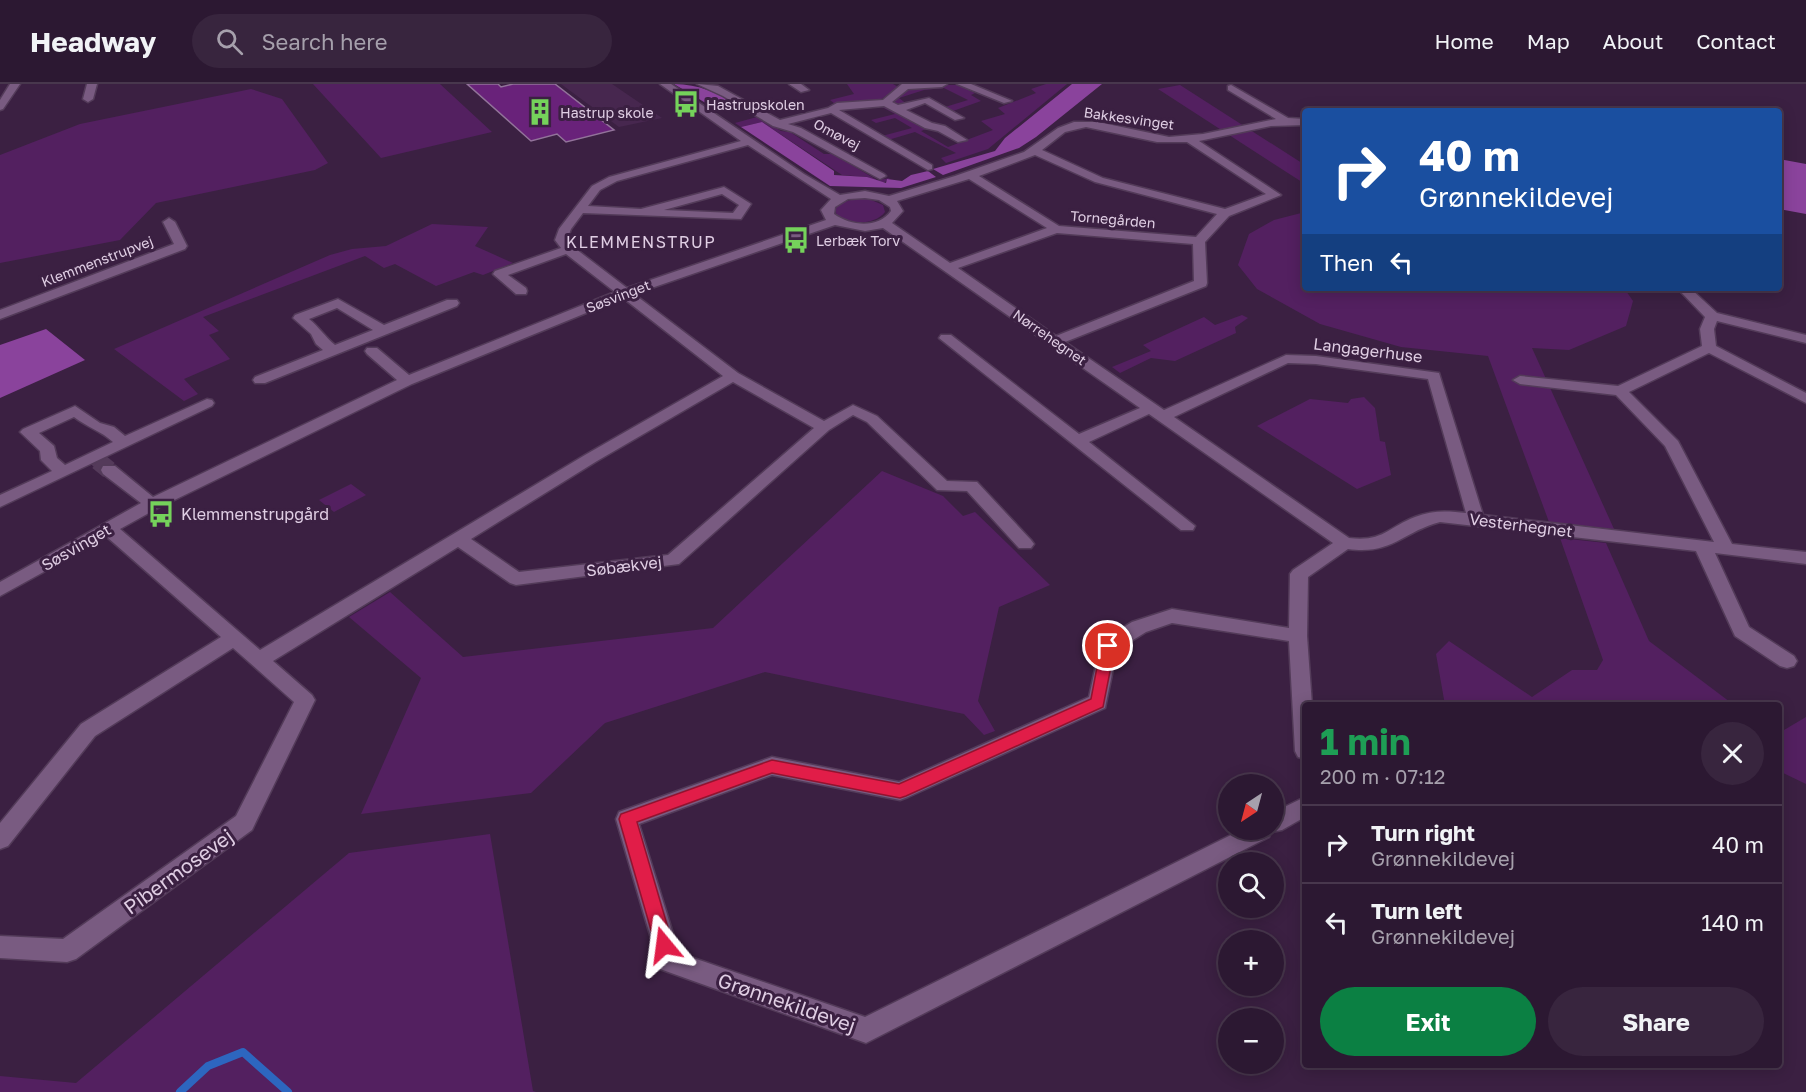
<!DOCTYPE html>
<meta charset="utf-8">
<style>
:root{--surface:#2c1832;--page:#38253e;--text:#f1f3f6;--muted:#a6a0ac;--line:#48374d;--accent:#0b8043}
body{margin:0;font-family:"Golos Text",sans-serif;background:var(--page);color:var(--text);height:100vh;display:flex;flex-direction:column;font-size:22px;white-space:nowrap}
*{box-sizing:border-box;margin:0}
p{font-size:20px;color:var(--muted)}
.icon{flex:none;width:33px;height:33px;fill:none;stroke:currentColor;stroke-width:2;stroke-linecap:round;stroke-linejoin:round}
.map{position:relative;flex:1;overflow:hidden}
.panel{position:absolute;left:1302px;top:618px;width:480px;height:366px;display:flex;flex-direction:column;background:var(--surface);border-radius:6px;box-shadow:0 3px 15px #0003,0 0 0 2px var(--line)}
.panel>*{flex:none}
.hud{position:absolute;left:1302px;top:24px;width:480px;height:183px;border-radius:6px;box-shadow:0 3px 15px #0003,0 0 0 2px var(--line);background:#1a4fa0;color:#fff;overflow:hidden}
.needle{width:39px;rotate:216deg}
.tools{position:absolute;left:1218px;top:690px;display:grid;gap:12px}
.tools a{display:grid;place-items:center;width:66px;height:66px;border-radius:50%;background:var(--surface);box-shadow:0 3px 15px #0003,0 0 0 2px var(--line);font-size:30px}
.pin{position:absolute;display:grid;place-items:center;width:51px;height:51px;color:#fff;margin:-26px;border:3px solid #fff;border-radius:50%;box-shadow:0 2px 6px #0007}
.me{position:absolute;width:66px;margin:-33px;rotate:344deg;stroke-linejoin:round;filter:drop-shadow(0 0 4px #0008)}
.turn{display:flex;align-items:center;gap:21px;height:126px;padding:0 18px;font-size:27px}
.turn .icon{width:78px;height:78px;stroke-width:2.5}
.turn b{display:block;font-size:42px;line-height:51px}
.then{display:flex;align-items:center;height:57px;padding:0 18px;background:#0003;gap:12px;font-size:22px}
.round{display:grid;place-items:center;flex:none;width:63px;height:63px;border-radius:32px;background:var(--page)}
.summary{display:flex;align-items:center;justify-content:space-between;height:102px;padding:0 18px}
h1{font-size:36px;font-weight:700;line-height:45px;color:#1e9e55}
.button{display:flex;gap:12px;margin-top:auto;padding:12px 18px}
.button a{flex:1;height:69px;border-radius:36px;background:var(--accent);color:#fff;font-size:24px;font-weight:700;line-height:69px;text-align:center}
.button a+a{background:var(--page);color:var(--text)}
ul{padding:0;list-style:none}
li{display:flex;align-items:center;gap:18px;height:78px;padding:0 18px;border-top:2px solid var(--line)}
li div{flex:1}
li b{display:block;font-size:22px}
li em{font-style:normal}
header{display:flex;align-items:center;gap:36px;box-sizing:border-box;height:84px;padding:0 30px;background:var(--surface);border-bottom:2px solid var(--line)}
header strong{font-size:28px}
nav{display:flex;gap:33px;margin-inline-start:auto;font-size:21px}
.search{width:420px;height:54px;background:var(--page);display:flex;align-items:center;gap:15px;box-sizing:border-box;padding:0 21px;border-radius:33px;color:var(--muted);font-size:22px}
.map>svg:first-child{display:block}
</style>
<header>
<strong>Headway</strong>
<div class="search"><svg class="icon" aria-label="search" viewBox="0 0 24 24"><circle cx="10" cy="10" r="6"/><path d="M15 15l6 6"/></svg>Search here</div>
<nav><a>Home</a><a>Map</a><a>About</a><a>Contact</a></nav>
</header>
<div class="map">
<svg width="1806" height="1008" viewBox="0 0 1806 1008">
<rect width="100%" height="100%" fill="#3b2042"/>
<path fill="#47274f" d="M561,0h51l50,34 -43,9z"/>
<path fill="#532060" d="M313,0h127l52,48 -111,26z
M847,0h46l5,3 -18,13 -45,4 -5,-4 24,-6z
M1046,0h21l-79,65 -42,14 -5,-5 15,-5 -41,-21 -27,8 -6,-4 30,-8 -17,-10 -19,5 -5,-3 24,-6 -15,-8h3l46,22 -8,3 27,16 45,-17 -12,-9 24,-7 -7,-6 38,-15 -5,-4z
M946,1h12l17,8 -4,2 10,6 -28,10 -8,-4 23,-7 -24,-12 -20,2 -25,8 9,7 -10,2 -8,-4 18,-15z
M1180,1l125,80v19l-147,-95z
M251,5l31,10 46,64 -13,7 -159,33 -36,37 -120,23v-108l80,-31z
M757,33l24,14 9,1 34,22h9l44,26 13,-2 -5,4h-8l-10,-5 -25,-2 -80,-53 -21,5 -6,-4z
M854,115h15l14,6 2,7c-10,13 -34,13 -48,4l-2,-7 6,-6z
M1305,128v76h319l9,13 -7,25 -57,24 -37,-2 82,181 -65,-7 -61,-166 -87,-9 -81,-23 -63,-35 -19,-24 11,-31 25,-14z
M432,140l56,3 -13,19 38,17 -30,12 -9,-3 -38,14 -41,-22 -11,4 -19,-12 -162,61 16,14 -10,4 21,24 -46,20 14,15 -14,7 -70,-52 216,-94 22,-6 34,-3z
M1242,231l6,3 -13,9 1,6 -61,28 -24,-3 -31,15 -8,-6 39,-16 -8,-6 61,-28 11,8z
M1364,313l11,11 5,33 5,1 6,33 -34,14 -100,-63 53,-27 38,4 3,-4z
M882,387l61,25 20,20 12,-4 75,73 -51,22 -21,94 17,30 -11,4 -20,-21 -199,-42 -160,51 -74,70 -170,21 60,-136 -72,-61 41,-25 73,65 250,-29z
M351,400l15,11 -32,17 -15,-12z
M1560,454l46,5 43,98 85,64h-289l-9,-51 13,-13 83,56 40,-27h25l6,-10z
M1806,633v67l-27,-13v-38z
M490,750l43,257 3,1h-536v-16l76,7 273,-230z"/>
<path fill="#8a439c" d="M674,0c25,0 44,9 65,23l-20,4z
M1072,0h30l-66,53 -17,11 -76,27 -10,-6 62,-18 10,-13z
M762,38l72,49v4l33,2 19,6 1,-4 15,2 9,-6 17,-4 8,6 -35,11 -71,-2 -89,-59z
M1779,75l27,5v50l-27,-5z
M46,245l39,31 -85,38v-53z"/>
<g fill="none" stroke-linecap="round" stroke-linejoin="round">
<path stroke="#2d66bf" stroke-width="8" d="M180,1008l28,-26 35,-14 45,40"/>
</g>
<path fill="#69227a" stroke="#92739a" stroke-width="1.5" d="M467,0h31l3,3 12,-3h42l59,46 -48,12 -9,-8 -26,7z"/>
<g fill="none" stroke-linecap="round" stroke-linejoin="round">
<path stroke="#543a5a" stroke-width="14" stroke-dasharray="14 7" stroke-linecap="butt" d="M92,372l7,6"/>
<path stroke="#543a5a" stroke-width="18" stroke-dasharray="18 9" stroke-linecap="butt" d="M98,377l11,9"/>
<defs>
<path id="minor" d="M10,0h10l-17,25 -3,1v-10z
M87,0h10l-4,15 -5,3 -5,-3z
M660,0h11l133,90 36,21 25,-4 24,5 66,-20 69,-24 34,-24 16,-6h24l71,15 34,-3 73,-15 -48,-29v-4l3,-1 57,33 17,1v6l-34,1 -72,15 82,54 -52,21 -24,26 2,41 -1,3 -141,56 99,68 122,-55 30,1 123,17 44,142 231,27 -49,-96 -49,-51 -96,-11 -7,-4 7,-4 98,10 84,-40 -2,-17 5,-12 -28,-29h13l27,25 89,22v8l-89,-22 -3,8 2,17 90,47v10l-97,-50 -80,39 49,49 54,103 74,8v12l-91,-11 34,74 45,29 3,5 -3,5 -7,2 -7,-2 -45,-30 -39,-85 -256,-29c-38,10 -47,33 -92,27l-40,28 -1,59 5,69h-7v54l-7,-2 -3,-6 -6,-110 -117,-18 -26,9 -29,18 -12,58 -197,89 -8,3 -128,-25 -133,49 40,129 186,64 376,-187h33v-18l31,-15v20l-23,13 -11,2 -2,5 -403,206 -206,-74 -44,-150 3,-7 153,-55 127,25 190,-85 12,-56 31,-19 40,-13 117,19 1,-54 3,-4 40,-27 -184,-129 -60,28 106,84 -2,4h-12l-242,-192 2,-3h10l128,99 61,-26 -257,-180 -18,3 -30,-6 -201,69 104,79 86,48 29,-16 24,11 70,65 30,1 54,58 3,4 -3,4h-12l-52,-57 -30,-1 -70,-68 -14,-7 -24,15 -150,134 -163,21 -6,-2 -52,-36 -185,114 39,34 3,5 -63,130 -176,129 -9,3 -67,-4v-22l63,3 173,-123 58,-114 -61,-54 -138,88 -87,110 -8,3v-26l81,-99 140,-87 -114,-100 -107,59v-14l141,-79 -38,-29 -2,-4 2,-4h12l38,31 244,-117 -30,-26 -2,-3 2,-3h10l32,27 206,-83 -49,-38 -58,21 18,13 1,3 -1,3h-10l-23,-20 2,-3 66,-23 -6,-8 4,-11 33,-43 17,-9 132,-36zM1086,43l71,15h30l79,52 -41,15 -122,-31 -61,-28 23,-18zM748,61l83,54 -10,11 5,10 -199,68 -55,-42 -5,-6 4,-11 12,-16 158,6 10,-15 -27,-17 -83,22 -53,-3 12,-16 17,-9zM1035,71l60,27 122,32 -21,23 -137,-11 -80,-50zM969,95l78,49 -97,35 -58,-40 11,-12 -6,-10zM722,110l17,11 -6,8 -69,-3zM865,114l14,2 11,7 1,4c-13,18 -40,15 -57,3l1,-7 13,-8zM1057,149l136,11 1,37 -138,55 -98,-68zM623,214l100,78 -138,79 -325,195 -140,-121 38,-21 254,-124zM1288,279l28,1 112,15 38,134c-18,-2 -34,-3 -51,4 -28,11 -32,25 -66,21l-175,-121zM733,298l81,46 -146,127 -149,17 -48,-33 126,-78z
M697,0l21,2 62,34 48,-12 9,-5 46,-3 19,-16h45l-5,3 -34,2 -16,13 6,3 31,-7 35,20 -9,2 -30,-17 -19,7 26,13 13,3 22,14 -9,2 -20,-11 -13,-3 -41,-22 -45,4 93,55v4l-4,1 -97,-57 -43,11 13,4 83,46 2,2 -6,3 -87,-47 -20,-6 -50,-30z
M789,0h12l8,6 -8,2z
M957,0h14l41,17 -8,2z
M169,134l6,4 12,24 -2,3 -185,70v-9l174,-66 -11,-22z
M338,215l46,26 63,-25h10l2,3 -2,3 -192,77h-10l-2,-3 2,-3 68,-27 -7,-6 -5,-10 -18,-16 2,-3zM337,224l36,22 -38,15c-10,-8 -16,-18 -26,-26z
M207,315l5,1 2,3 -2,3 -212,101v-12l52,-24 -11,-11 -1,-9 -20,-19 3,-3 52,-23 25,17 14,4 11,9zM74,333c13,10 27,14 39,25l-48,23 -8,-7 -3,-12 -15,-13z"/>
</defs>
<use href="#minor" stroke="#533b59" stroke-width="3"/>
<use href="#minor" fill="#795b81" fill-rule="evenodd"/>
</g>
<path fill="#e11d48" stroke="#92132f" stroke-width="1.5" d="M1108,557l7,5 -12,61 -197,89 -6,2 -128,-25 -135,49 36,123 -3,6 -6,2 -7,-2 -38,-132 2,-5 151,-54 127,24 192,-85 10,-53z"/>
<defs>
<symbol id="bus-bare" viewBox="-9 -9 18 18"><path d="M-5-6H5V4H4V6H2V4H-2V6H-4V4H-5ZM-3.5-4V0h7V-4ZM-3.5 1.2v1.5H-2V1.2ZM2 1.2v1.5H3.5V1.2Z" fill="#75d25b" stroke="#3b2042" stroke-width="2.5" paint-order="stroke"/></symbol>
<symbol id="building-bare" viewBox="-9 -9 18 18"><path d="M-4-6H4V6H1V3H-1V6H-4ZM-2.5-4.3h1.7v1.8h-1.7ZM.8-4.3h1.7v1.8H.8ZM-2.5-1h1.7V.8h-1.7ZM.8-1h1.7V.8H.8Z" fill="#75d25b" stroke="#3b2042" stroke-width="2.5" paint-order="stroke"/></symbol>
</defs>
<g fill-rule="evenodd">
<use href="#bus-bare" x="667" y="1" width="38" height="38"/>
<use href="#building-bare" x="521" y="9" width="38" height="38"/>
<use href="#bus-bare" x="777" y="137" width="38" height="38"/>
<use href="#bus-bare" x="142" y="411" width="38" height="38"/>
</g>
<g text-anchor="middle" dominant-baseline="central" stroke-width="6" stroke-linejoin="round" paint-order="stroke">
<g font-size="14" fill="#e0cee4" stroke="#3b2042" text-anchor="start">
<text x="706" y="20">Hastrupskolen</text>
<text x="560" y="28">Hastrup skole</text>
<text x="816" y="156">Lerbæk Torv</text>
</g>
<g font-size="14" fill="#e0cee4" stroke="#3b2042">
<text transform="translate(1129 34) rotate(8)">Bakkesvinget</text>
<text transform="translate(837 50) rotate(28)">Omøvej</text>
<text transform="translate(1113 135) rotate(5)">Tornegården</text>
<text transform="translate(97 177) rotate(-21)">Klemmenstrupvej</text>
<text transform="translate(618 212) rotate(-21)">Søsvinget</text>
<text transform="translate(1050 253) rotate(35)">Nørrehegnet</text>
</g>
<g font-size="16" letter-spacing="1.5" fill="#e0cee4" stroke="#3b2042">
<text x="641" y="158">KLEMMENSTRUP</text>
</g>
<g font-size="16" fill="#e0cee4" stroke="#3b2042">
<text transform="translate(1368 266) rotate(7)">Langagerhuse</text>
<text transform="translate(1521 441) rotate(7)">Vesterhegnet</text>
<text transform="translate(76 463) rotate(-30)">Søsvinget</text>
<text transform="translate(624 482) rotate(-7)">Søbækvej</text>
</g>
<g font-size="16" fill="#e0cee4" stroke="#3b2042" text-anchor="start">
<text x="181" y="430">Klemmenstrupgård</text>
</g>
<g font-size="20" fill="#e0cee4" stroke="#3b2042">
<text transform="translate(178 787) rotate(-36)">Pibermosevej</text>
<text transform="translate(787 918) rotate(19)">Grønnekildevej</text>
</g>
</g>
</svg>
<div class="tools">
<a><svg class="needle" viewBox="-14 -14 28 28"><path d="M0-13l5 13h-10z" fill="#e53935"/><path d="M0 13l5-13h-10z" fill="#a6a0ac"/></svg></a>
<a><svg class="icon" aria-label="search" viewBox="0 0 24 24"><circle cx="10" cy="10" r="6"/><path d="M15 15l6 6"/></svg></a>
<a>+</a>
<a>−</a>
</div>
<div class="pin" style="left:1108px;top:562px;background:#d93025"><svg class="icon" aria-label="arrive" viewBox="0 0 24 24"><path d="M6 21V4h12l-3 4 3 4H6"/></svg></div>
<svg class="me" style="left:664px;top:861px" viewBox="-20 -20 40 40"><path d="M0-17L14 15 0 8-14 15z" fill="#e11d48" stroke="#fff" stroke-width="4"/></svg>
<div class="hud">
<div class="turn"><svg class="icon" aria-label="right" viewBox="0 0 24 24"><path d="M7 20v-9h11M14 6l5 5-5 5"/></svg><div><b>40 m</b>Grønnekildevej</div></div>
<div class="then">Then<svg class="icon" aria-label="left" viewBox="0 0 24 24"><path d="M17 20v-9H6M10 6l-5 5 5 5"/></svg></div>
</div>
<section class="panel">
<div class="summary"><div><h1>1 min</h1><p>200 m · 07:12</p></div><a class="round"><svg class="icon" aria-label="close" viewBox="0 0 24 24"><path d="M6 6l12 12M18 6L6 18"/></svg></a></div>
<ul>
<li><svg class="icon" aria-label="right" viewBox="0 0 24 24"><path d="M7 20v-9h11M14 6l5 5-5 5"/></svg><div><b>Turn right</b><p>Grønnekildevej</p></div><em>40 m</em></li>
<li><svg class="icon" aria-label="left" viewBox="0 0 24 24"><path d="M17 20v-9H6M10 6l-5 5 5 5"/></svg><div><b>Turn left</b><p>Grønnekildevej</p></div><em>140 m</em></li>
</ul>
<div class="button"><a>Exit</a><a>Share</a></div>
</section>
</div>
